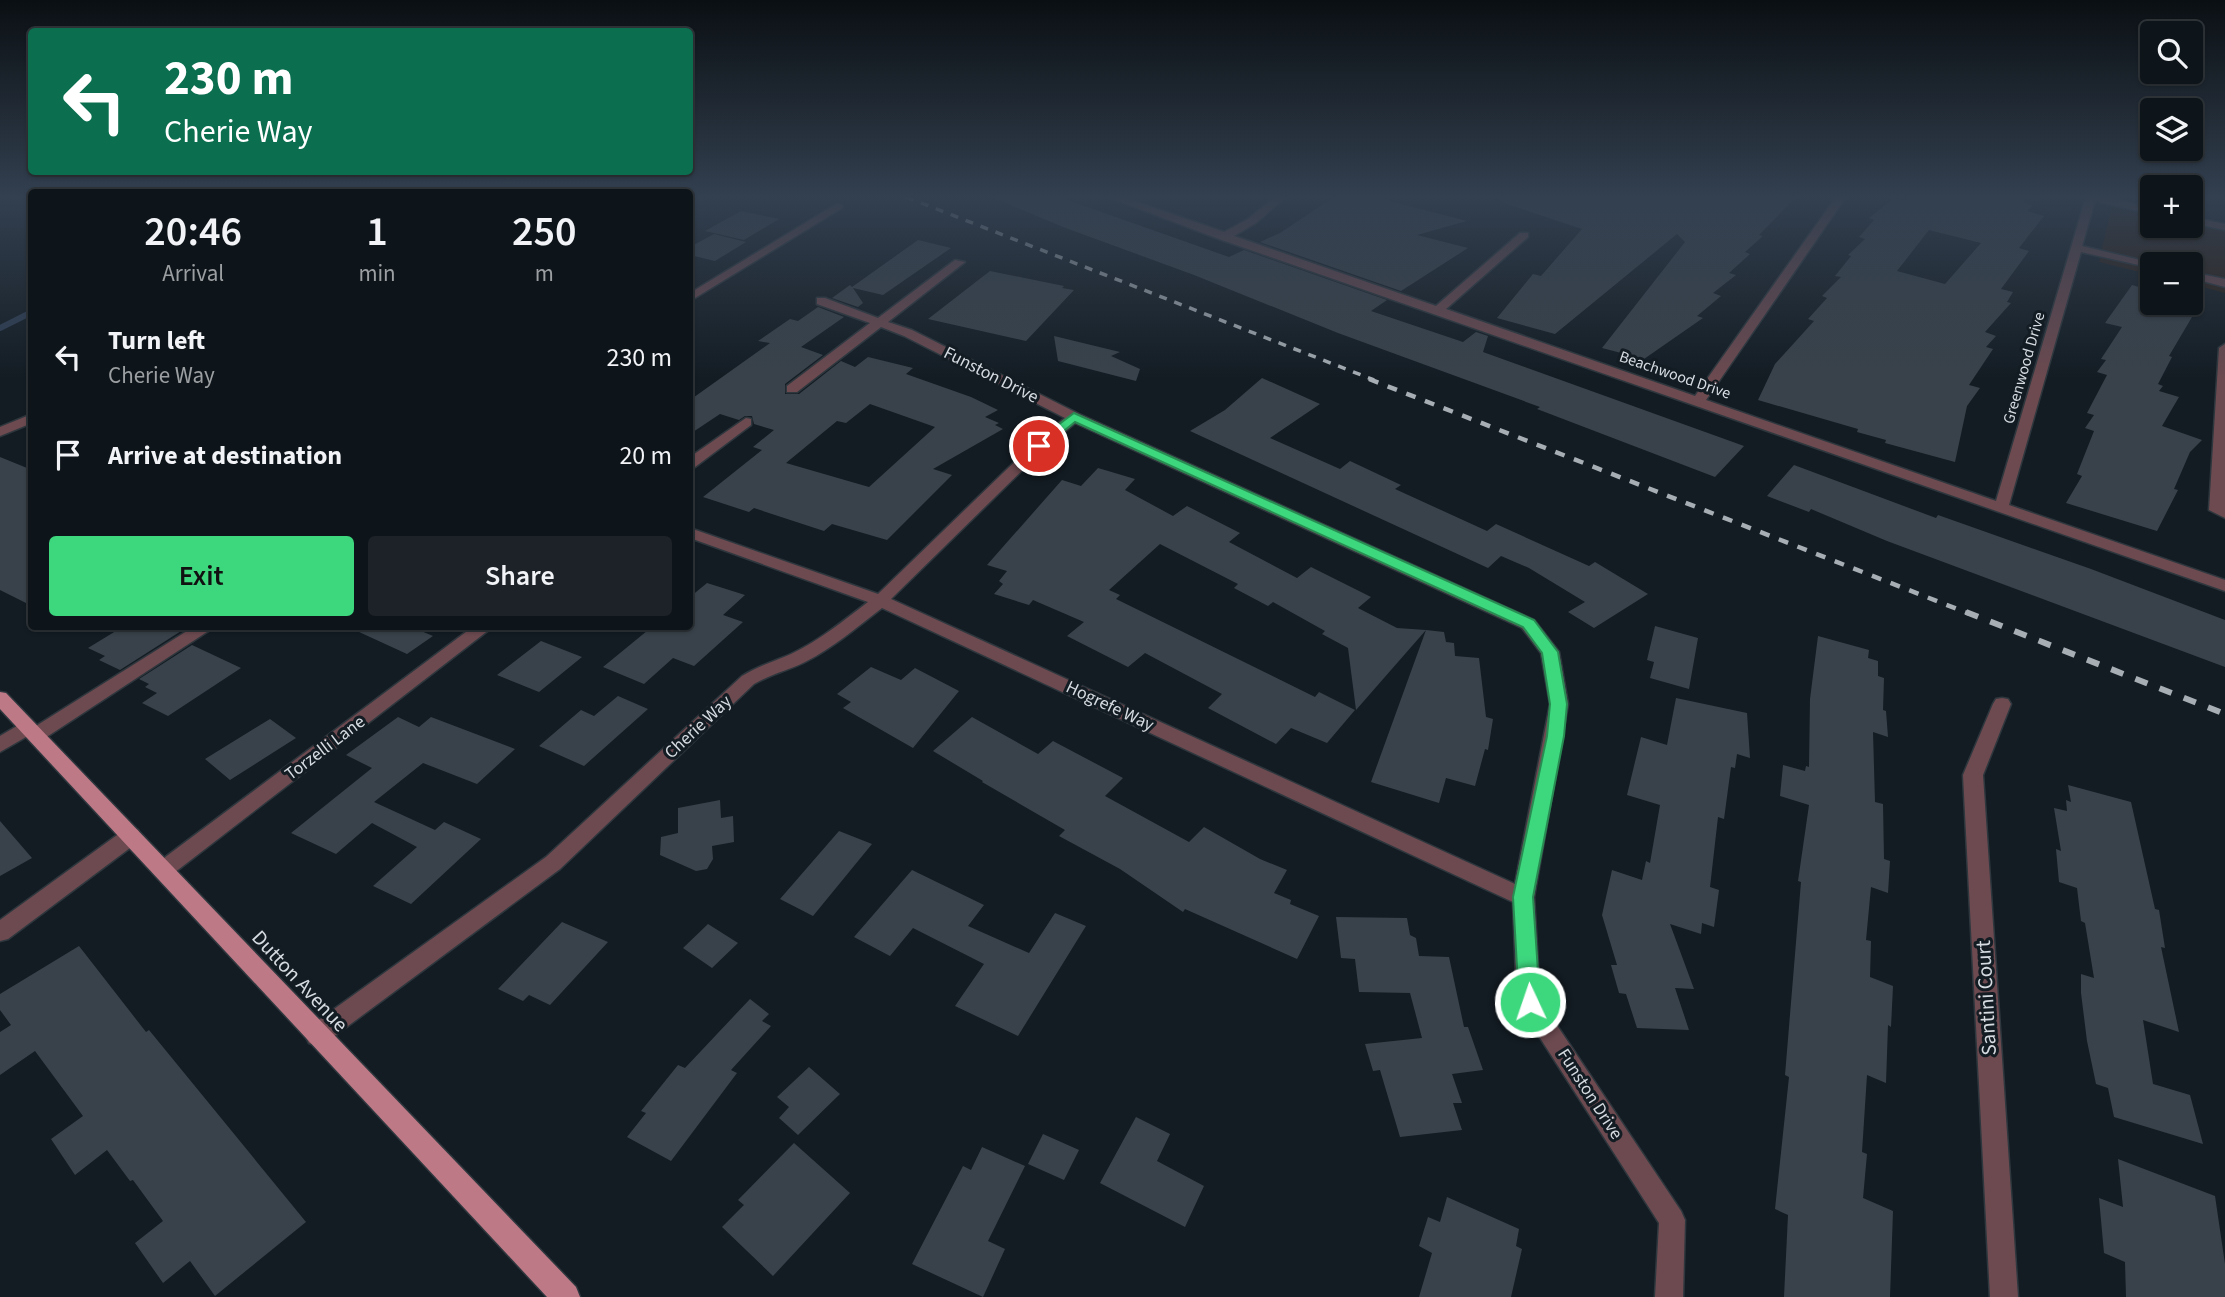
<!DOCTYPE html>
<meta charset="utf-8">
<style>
:root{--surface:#0e151a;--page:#1c2227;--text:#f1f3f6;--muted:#9b9fa2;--line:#2e3439;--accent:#3dd77e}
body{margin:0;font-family:"Source Sans 3",sans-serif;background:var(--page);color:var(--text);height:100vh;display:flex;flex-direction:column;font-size:26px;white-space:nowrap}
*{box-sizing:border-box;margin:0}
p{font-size:23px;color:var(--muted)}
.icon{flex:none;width:38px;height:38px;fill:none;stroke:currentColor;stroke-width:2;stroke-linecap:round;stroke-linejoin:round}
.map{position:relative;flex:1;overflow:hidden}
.side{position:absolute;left:28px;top:189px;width:665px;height:441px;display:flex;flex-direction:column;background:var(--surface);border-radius:7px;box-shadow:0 2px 5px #0004,0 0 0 2px var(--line)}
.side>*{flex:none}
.hud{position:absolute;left:28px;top:28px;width:665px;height:147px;border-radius:7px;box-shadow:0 2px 5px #0004,0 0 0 2px var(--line);background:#0b6e4f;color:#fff;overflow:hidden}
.fabs{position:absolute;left:2140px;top:21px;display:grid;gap:14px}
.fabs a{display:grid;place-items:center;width:63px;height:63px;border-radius:7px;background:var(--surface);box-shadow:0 2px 5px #0004,0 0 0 2px var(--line);font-size:35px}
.pin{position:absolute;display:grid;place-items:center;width:60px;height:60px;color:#fff;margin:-30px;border:4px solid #fff;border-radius:50%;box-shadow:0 2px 7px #0007}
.me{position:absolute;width:77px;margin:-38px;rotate:357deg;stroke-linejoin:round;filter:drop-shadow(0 0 5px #0008)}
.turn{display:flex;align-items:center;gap:24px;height:147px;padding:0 21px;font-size:32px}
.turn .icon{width:91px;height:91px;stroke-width:2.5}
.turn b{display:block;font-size:49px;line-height:60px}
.eta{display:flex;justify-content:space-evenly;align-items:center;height:119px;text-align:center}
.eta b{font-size:42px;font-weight:600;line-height:49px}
.cta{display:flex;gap:14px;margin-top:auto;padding:14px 21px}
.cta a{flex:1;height:80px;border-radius:7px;background:var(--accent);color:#111;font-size:28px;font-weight:600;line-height:80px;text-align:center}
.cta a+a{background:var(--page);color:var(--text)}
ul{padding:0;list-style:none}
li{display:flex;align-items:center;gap:21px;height:98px;padding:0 21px}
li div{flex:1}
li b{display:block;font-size:26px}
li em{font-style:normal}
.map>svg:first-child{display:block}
</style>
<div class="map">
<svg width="2225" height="1297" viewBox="0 0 2225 1297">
<rect width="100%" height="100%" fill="#131c23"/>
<path fill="#2d1e14" d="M2114,197l38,9v20h39v-11l34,8v70l-34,-9v-20h-39v11l-53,-13z"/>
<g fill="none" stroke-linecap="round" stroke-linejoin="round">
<path stroke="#2f3d53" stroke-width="6" d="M0,328l32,-16"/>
</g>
<path fill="#39424a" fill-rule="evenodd" d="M992,197h67l170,60 15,-7 143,50 -16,11 92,31 13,-10 12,4 -5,16 261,94 -29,31 -178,-68 3,-2 -202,-74 -144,-58 -131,-48z
M1334,197h40l93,24 -50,14 51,13 -67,43 -141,-49 20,-9z
M1502,197h294l-37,38 4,1 -18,16 5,2 -21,19 7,2 -23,18 8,3 -24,20 6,2 -59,41 -42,-11 83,-106 -8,-8 -122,100 -58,-16 36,-44 8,2 41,-47 -81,-27z
M1909,197h119l-6,5 11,3 -6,6 17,5 -25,32 10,3 -28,38 12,3 -6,10 4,1 -26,29 11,4 -10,11 7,2 -24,36 11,3 -13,18 -12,56 -70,-19 1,-3 -29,-8 1,-3 -100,-29 17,-36 39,-43 -6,-2 19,-21 -5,-2 19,-19 -6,-1 16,-20 -3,-1 17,-16 -6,-2 15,-17 -5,-2 25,-20 11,3zM1929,230l52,13 -36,41 -48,-13z
M741,211l38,8 -35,21 -39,-9z
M714,234l32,8 -31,19 -25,-6v-8z
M918,240l33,8 -68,47 -30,-7 10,15 -5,4 -26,-9 18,-13 2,2z
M990,271l74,15 -2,2 12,2 -48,51 -98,-22z
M2144,281h8v22h39v-12l14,4 -36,61 3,1 -14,27 5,2 -4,5 20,6 -17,29 40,14 -12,12 -16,37 4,1 -21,41 -91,-28 16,-27 -5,-2 17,-43 -9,-3 9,-13 -7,-2 20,-38 -10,-3 9,-12 -5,-1 21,-32 -17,-4 27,-38 7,2z
M818,307l26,10 -43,30 22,8 -38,29v10h14l42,-33 14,6 13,-10 45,11 -7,6 65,23 27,13 -13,7 14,6 -4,2 8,4 -70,40 19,6 -65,65 -55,-16 -8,7 -70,-23 -5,4 -46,-15 59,-47 -9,-3 21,-17 -20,-6 -2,-8h-7l-6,4 -19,-6 -30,20v-34l80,-57 -12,-2 32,-22 8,2zM870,404l65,23 -66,60 -83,-24 51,-42 9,2z
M1054,336l66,16 -9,4 29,13 -4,12 -78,-20z
M1262,378l58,26 -50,34 70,31 10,-8 51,24 -6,4 92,42 9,-7 93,42 6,-4 53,32 -54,34 -26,-16 17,-10 -56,-34 -28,-12 -13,12 -298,-137 35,-21z
M0,457l32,13v136l-32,-16z
M1794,465l142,53 2,-3 153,54 134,51v47l-338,-126 -76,-32 -2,3 -42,-16z
M1098,468l37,11 -10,11 48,26 14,-10 53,27 -11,9 68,36 14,-11 60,30 -13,11 39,20 29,2 -70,80 -8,-62 -26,-14 3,-3 -52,-29 -5,4 -34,-18 4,-4 -78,-40 -51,46 11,5 -4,4 199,98 4,-5 36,18 -28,33 -36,-15 -15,16 -68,-36 14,-14 -77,-41 -17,14 -61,-31 17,-14 -51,-22 -4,5 -35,-11 9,-10 -4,-3 8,-10 -20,-6 75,-85 19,6z
M707,583l38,12 -22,20 20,7 -49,44 -21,-8 -29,26 -41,-17 50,-41h37v-29z
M124,626h65l-69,44 -21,-10 6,-4 -17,-8z
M346,626h63l24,10 -26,18z
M1655,626l43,12 -9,51 -39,-11 4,-16 -7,-2z
M1426,630l18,2 2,10 8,1 1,13 24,2 7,59 7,2 -5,31 -3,-1 -10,37 -29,-8 -7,25 -68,-21z
M1818,636l51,14 -1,8 10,3v15l6,2 -1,32 3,1 2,26 -15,-5 2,70 8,2 1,55 6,2 -2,32 -17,-6 -5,53 5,1 -1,36 23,9 -2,41 -3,-2 -2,58 -19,-8 -5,77 5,2 -4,44 30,13 -3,86h-106l4,-82 -13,-6 14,-132 -4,-2 16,-193 -3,-1 11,-76 -29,-9 3,-31 22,6 1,-5 3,1 1,-68z
M541,641l41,16 -43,35 -42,-17z
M192,645l49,23 -73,48 -26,-13 15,-10 -12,-6 4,-3 -10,-5z
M871,667l30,13 14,-12 44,23 -46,57 -70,-40 8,-6 -14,-8z
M618,696l30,13 -64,57 -45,-20 42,-36 13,6z
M1676,698l71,15 3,45 -13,-4 -2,14 -4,-1 -7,52 -6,-2 -8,70 9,3 -5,37 -12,-4 -1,11 -31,-10 24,65 -19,-1 14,42 -52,-2 -11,-34 -7,-1 -8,-28h6l-15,-50 10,-45 30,10 4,-19 4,2 10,-58 -33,-10 14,-58 26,8z
M398,717l21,10 12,-10 84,32 -38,35 -54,-21 -49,39 61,28 9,-8 37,17 -70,65 -38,-18 44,-39 -45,-24 -36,31 -45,-21 81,-65 -26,-13z
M972,717l66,37 15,-13 70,37 -18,18 84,46 15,-15 56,32 27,11 -13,23 17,7 -1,4 29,12 -22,43 -112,-50 -2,3 -63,-43 -61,-33 6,-6 -83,-48 1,-1 -50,-30z
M270,719l26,19 -66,42 -25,-21z
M2068,785l63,17 24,107 4,1 6,38 -4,-1 18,85 -36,-12 10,64 37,11 13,49 -89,-27 -6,-29 -12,-4 -9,-43 -6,-48v-19l13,4 -9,-55 -4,-2 -4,-33 -18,-6 -3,-33 5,2 -7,-43 13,3 -1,-11 5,2z
M720,800l1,18 12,-2 1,26 -22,4 1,13 -6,10 -11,2 -36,-16 1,-18 17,-4v-25z
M0,821l32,37 -32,18z
M839,831l33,13 -59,72 -33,-17z
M912,870l72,35 -16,21 61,27 26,-40 31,13 -68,110 -63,-30 29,-42 -71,-36 -23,28 -36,-19z
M1336,917l71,1 3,17 6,3 3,18 30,1 15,70h4l15,43 -31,4 10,29h-9l9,27 -62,7 -20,-67 -7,1 -8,-27 57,-6 -12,-45 -51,-1 -4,-33 -14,-1z
M562,922l46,20 -58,63 -21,-10 -6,6 -25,-12z
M708,924l30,19 -26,25 -29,-20z
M79,946l67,86 3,-2 157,192 -91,74 -25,-35 -27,22 -28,-40 28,-22 -30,-41 -3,1 -23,-31 -32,25 -24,-36 32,-23 -48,-65 -35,24v-43l11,-7 -11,-15v-16z
M750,999l19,15 -7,7 9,5 -40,44 6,3 -66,88 -44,-24 19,-24 -5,-2 37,-46 7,3z
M809,1067l31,27 -42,41 -19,-17 10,-11 -12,-10z
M1136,1117l34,17 -13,27 47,25 -19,41 -85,-44z
M1043,1134l36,16 -15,30 -36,-16z
M794,1143l56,50 -77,83 -51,-49 22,-22 -6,-5z
M982,1147l43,19 -37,75 17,8 -22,48 -71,-33 51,-98 8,4z
M2118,1159l97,37 10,68v33h-99l-1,-35 -21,-9 -5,-55 24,9z
M1447,1197l72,32 -3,17 6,3 -11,48h-92l13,-44 -13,-7 9,-29 12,5z"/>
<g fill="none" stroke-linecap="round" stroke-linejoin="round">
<defs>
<path id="minor" d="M1108,197h15l101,35 24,-13 27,-22h11l-30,26 -22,13 202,70 84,-73h8v4l-82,72 249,87 141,-199h10l-140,203 290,101 90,-304h20l46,11v6l-57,-13 -13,45 75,18h-5v4l-71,-16 -72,253 216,75v11l-1006,-352z
M838,203l5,3 -1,2 -152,93v-8z
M2191,217l34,7v6l-34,-7z
M955,260l10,2 -77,60 24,8 167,84 455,206 25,32 9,52 -34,193 6,103 141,211 4,9 -2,77h-28l4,-74 -142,-221 -4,-100 -631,-294c-25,19 -49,40 -77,54 -18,9 -32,11 -51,22l-194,185 -235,174 -8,3 -8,-3 -4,-8 4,-8 237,-170 196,-181c18,-11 31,-14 49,-22 28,-13 52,-33 77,-52l-178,-64v-10l188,66 156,-151 31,-25 -161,-82 -23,-9 -84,65h-10v-6l83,-63 -53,-19v-6h8l53,20zM1075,423l447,205 19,25 9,51 -35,180 -624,-285 153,-150z
M2191,272l34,7v8l-34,-9z
M2225,344v174l-16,-8 10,-162z
M32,414v9l-32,13v-9z
M746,418l5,1v6l-56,42 -5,1v-11z
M195,626h21l-174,114 -7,2 -9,-5 -26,15v-16l27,-16 9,6z
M474,626h20l-324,250 -7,2 -7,-2 -4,-6 4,-6z
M2002,698l6,1 3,5 -28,71 35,522h-28l-27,-522 30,-71 3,-5z
M131,828l7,2 3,6 -3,6 -130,97 -8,2v-21l124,-90z"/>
<path id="major" d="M0,692l6,1 570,594 4,10h-33l-547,-588z"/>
</defs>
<use href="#minor" stroke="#2e373d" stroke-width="3"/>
<use href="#major" stroke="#2e373d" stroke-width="3"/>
<use href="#minor" fill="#6c4a50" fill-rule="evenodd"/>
<use href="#major" fill="#be7986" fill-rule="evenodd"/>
<path stroke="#a7aeb4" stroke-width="3.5" stroke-dasharray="8 8" stroke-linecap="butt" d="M906,197l468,183"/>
<path stroke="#a7aeb4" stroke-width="4.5" stroke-dasharray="10 10" stroke-linecap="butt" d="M1369,379l601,235"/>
<path stroke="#a7aeb4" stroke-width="6" stroke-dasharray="13 13" stroke-linecap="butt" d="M1966,612l259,102"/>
</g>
<linearGradient id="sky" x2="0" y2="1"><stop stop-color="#0a0f13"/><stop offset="0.52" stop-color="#334050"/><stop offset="1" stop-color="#334050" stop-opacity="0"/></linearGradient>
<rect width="2225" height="379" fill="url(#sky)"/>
<path fill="#3dd77e" stroke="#288c52" stroke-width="2" d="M1074,413l460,207 24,32 9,52 -3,32 -31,161 7,105 -3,6 -7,3 -8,-3 -3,-6 -6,-105 34,-161 3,-32 -8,-51 -19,-26 -448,-205 -32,26h-9v-5z"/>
<g text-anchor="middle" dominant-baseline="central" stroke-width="6" stroke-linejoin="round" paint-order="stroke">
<g font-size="16" fill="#d5dbe0" stroke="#131c23">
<text transform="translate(2024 368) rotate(-74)">Greenwood Drive</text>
<text transform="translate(1675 375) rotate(19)">Beachwood Drive</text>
</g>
<g font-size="18" fill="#d5dbe0" stroke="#131c23">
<text transform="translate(991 375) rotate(27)">Funston Drive</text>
<text transform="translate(1110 706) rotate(25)">Hogrefe Way</text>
<text transform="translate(698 727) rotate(-43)">Cherie Way</text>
<text transform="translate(325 748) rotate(-37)">Torzelli Lane</text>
<text transform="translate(1590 1094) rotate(57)">Funston Drive</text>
</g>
<g font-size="21" fill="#d5dbe0" stroke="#131c23">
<text transform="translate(300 981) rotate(47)">Dutton Avenue</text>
<text transform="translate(1986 998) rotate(-93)">Santini Court</text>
</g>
</g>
</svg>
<div class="fabs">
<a><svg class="icon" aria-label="search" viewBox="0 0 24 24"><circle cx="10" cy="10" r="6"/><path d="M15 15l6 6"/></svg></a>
<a><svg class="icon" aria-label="layers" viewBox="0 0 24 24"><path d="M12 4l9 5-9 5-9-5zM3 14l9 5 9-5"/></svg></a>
<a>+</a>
<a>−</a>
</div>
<div class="pin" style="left:1039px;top:446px;background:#d93025"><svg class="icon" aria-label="arrive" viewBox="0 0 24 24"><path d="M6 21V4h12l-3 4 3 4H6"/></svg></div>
<svg class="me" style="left:1530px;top:1002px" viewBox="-20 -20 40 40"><circle r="17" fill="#3dd77e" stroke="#fff" stroke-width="3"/><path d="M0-11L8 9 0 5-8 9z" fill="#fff"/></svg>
<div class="hud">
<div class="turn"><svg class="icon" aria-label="left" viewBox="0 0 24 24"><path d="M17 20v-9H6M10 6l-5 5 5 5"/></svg><div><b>230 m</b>Cherie Way</div></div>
</div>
<section class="side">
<div class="eta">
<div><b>20:46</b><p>Arrival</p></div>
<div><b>1</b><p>min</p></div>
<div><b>250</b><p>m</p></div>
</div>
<ul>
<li><svg class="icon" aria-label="left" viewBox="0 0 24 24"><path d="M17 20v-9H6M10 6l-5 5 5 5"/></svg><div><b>Turn left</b><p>Cherie Way</p></div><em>230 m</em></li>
<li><svg class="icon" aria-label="arrive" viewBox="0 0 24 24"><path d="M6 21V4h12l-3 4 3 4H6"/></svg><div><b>Arrive at destination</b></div><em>20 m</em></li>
</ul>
<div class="cta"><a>Exit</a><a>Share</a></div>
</section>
</div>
